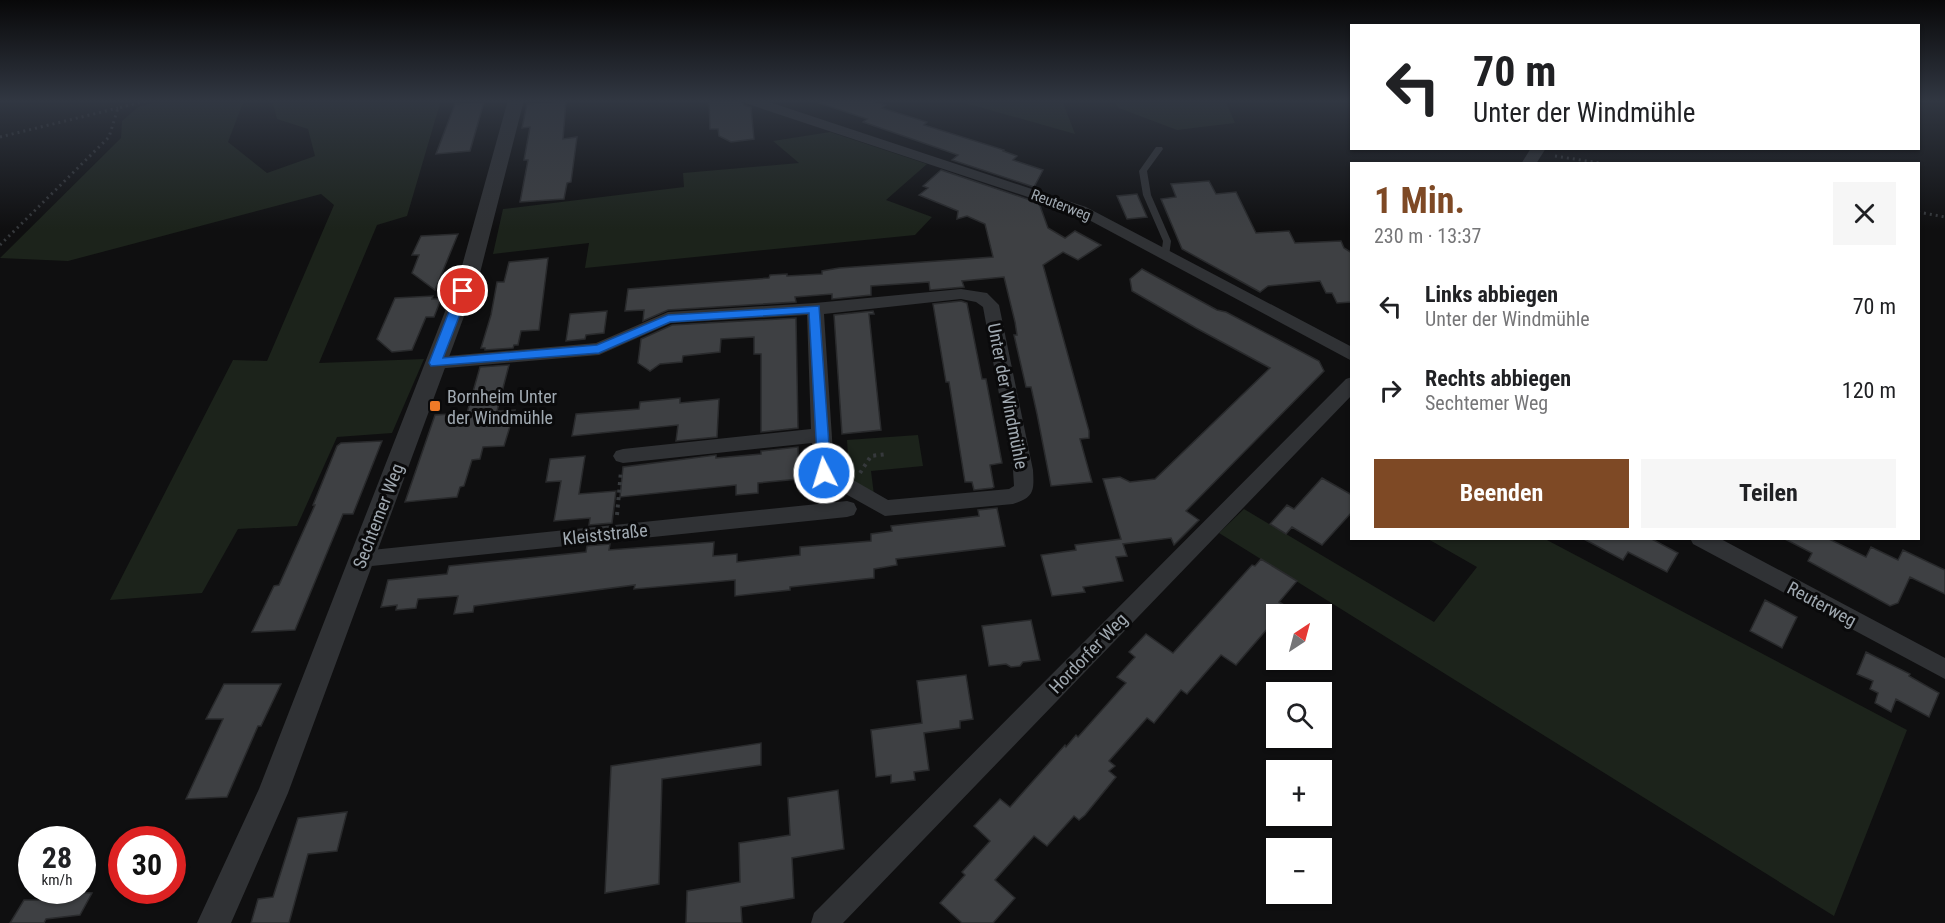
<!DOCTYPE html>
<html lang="de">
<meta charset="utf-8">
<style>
:root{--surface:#fff;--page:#f6f6f6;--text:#202124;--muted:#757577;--accent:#7e4925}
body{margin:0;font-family:"Roboto Condensed",sans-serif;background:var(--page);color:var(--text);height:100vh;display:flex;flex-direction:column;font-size:22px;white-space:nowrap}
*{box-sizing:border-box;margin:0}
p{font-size:20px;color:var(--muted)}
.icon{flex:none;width:33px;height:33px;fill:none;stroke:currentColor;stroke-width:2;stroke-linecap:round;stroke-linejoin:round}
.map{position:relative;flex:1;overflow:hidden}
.details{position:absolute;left:1350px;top:162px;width:570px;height:378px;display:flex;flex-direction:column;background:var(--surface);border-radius:0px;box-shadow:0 2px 4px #0004}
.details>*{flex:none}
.hud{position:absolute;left:1350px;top:24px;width:570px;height:126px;border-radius:0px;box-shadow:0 2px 4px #0004;background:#fff;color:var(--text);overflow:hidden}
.needle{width:39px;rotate:36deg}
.fabs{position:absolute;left:1266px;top:604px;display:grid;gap:12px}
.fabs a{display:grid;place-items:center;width:66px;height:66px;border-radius:0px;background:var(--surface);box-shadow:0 2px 4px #0004;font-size:30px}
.speed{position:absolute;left:18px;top:826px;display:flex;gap:12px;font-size:30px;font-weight:700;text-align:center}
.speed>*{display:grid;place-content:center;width:78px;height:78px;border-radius:50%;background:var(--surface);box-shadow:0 2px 4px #0004;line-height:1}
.speed small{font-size:15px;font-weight:400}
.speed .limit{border:9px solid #d22;background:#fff;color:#111}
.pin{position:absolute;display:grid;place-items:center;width:51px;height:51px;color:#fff;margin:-26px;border:3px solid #fff;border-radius:50%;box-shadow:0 2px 6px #0007}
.me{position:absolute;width:66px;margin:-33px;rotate:355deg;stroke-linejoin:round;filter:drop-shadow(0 0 4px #0008)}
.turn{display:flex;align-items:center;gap:21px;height:126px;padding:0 24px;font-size:27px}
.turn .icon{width:78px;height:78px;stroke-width:2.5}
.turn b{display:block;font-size:42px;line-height:51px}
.round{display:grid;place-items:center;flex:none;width:63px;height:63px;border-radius:0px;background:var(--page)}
.head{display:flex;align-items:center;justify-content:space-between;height:102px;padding:0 24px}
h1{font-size:36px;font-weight:700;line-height:45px;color:var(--accent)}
.button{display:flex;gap:12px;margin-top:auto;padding:12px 24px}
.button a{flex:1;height:69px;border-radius:0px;background:var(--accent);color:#fff;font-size:24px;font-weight:700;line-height:69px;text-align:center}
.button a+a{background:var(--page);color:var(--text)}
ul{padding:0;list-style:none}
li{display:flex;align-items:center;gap:18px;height:84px;padding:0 24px}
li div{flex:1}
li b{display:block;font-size:22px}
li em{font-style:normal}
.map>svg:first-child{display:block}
</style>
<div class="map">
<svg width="1945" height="923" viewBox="0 0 1945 923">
<rect width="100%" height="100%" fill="#0f0f10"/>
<path fill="#1c231b" d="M162,100h82l-16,42 39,31 48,-17 -7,-27 -31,-10 -5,-19h169l-34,116 -30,9 -58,138 105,-4 -32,74 -55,4 -40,89 -59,3 -36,64 -92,7 123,-240 34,1 67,-156 -13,-11 -253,67 -68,-3 121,-120 1,-17 16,-14z
M958,100h104l13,34 -117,-33z
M1113,100h112l10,23 -58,7 -58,-22z
M830,132l97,32 -41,36 46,17 -17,18 -330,33 4,-25 -96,11 10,-45 181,-22 -1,-14 116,-10 -26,-22z
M918,435l5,31 -52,5 3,24 -40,-22 15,-2 -2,-31z
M1244,509l190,113 43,-55 -49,-28h117l362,191 -73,186 -615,-383z"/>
<path fill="#3e4043" stroke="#292a2c" stroke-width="1.5" d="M709,100h32l3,5 7,2 3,32 -23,3 -12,-6 -1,-7h-8z
M819,100h50l17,5 -4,3 45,14 -3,3 80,25 -1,1 14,5 -4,4 30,10 -9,17 -82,-27 6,-5 -95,-33 4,-3 -48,-16z
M566,101l-3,38 14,-2 -6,45 -4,1 -3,16 -44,3 8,-42h-4l6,-33 -8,1 5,-24z
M484,102l-14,49 -34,3 19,-50z
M941,170l98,33 9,25 17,10 10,-7 26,14 -23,15 -15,-8 -20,13 46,166v7l-9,1 12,43 -41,4 -14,-72 -6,-27h-5l-12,-52h3l-2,-13 -11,-45 -42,4 2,6 -34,3 -1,-8 -58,4v9l-39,4v-5l-37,3 1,5 -128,8 -25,11 1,-11 -19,1 3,-22 141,-11 1,-3 17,-1v2l35,-2v-3l17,-3 154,-11 -8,-33 -18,-8 -10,3 1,-8 -39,-16 9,-7 -5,-2z
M1209,181l7,13 20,-2 20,41 33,-2 6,12 46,-2 3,7 8,5v49l-15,1 -5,-10h-6l-6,-12 -52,5 -8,6 -78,-43 -21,-50 15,-2 -5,-13z
M1137,194l10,23 -20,2 -10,-23z
M458,234l-23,56 -23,-17 7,-18h-7l9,-19z
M548,258l-9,72 -18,1 -3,14h-4l-1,3 -28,2v-2h-4l10,-33 6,-33h7l5,-20z
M1142,269l75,41 9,2 93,49 5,10 -138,140 13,9 -25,25 -3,-7 -48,6 4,12 -11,1 7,24 -40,6 2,5 -33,4 -11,-41 35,-5 -1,-5 46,-6 -18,-60 17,-2 10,5 25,-3 115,-111 -74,-40 -64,-37 -2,-12z
M433,296l-1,3h9l-7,18h-8l-14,33 -20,2 -15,-13 18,-41z
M961,301l6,2 15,76h4l16,84 -12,2 4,22 -2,1 -18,2 -2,-8h-7l-16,-100h-3l-13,-78z
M607,311l-3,22 -18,2 -1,4 -19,2 4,-27z
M873,311l1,3h-5l12,116 -39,4 -8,-119z
M796,318l2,110 -37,4v-78h-7v-17l-33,2 -1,13 -37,4 -1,6 -22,2 -10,7 -12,-8 3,-24 31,-14z
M509,365l-12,46 18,-1 -11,36 -21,1 -3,12 -8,1 -8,26 -4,1 -3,10 -52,5 30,-87 32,-2 13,-46z
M680,398v5l39,-4 -2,38 -41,4 2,-16 -106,11 4,-22 63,-5 1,-7z
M382,441l-29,73h-10l-48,116 -43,2 22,-46 5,-1 36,-80h-2l24,-59 4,-3z
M798,447l1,32 -41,4v10l-22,2v-10l-116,12 3,-30 93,-12v3l45,-4v-3z
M585,456l-6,38 37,-3 -4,32 -23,2 1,-7 -36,3 7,-40 -15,1 4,-23z
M1322,478l30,17v17l-30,33 -30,-18 -6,7 -16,-10 17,-19 7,4z
M997,508l8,38 -109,13 1,6 -23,4v9l-10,1 -74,8v3l-55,6v-16l-101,9 1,-4 -161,21 -1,6 -19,2 4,-18 -40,3 -2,9 -20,2 1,-5 -16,2 7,-27 59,-6 2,-8 137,-14 1,-6 23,-2 -1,6 105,-8 -1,14 24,-2v8l63,-7v-8l71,-6v-7l21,-3 -1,-5 88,-10 -1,-6z
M1582,538h68l28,15 -11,19 -39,-20 -5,8z
M1783,538h44l39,19 5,-10 27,13 5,-10 42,20v24l-35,-17 -12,26 -8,3 -82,-45 4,-8z
M1261,559l36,22 -18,21 5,3 -12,14 2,2 -38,44 -15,-10 -34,39 -6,-4 -27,33 -7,-5 -38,43 6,5 -6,5 7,6 -31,38 -6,5 -5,-4 -27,30 -13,-10 -39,44 20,18 -22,25h-31l-22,-20 25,-28 -3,-3 28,-31 -16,-15 26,-27 10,8 55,-62 1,2 10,-12 2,2 48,-54 -9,-6 18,-20 -6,-5 17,-18 27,19 79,-88 3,1z
M1765,600l32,17 -15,31 -32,-17z
M1031,620l9,40 -17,2 -3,4 -9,1 -5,-3 -17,2 -7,-40z
M1866,652l44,22 -1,2 30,17 -10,24 -33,-18 -5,13 -16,-9 3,-10 -8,-4 3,-8 -16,-7z
M966,675l7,44 -13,2v7l-36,5 5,37 -15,2 1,8 -24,3v-8l-15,2 -5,-47 51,-7 -5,-42z
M224,684h57l-20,42h-3l-31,71 -41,2 37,-80h-17z
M761,743v22l-99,14 -3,105 -54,9 6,-127z
M838,790l6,59 -52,9 2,40 -53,9 1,16h-56l1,-32 53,-9 -1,-39 51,-8 -2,-37z
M347,812l-10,39 -29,3 -19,69h-38l7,-24 15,-2 25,-79z
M45,892h27l20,1 -12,22 -34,4 -2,4h-34l14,-23h16z"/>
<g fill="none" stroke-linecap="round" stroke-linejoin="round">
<path stroke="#36393c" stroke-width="3" stroke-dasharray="2 4" stroke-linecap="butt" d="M0,137l118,-29
M1555,156l51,8
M1918,212l27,5
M0,245l109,-108 9,-29 32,-8"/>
<path stroke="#36393c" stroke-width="4" stroke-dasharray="3 4.5" stroke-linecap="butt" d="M860,473l11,-17 16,-2
M617,515l4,-44"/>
<path fill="#303235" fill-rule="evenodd" d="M1156,147h6l1,2 -16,22 4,24 20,46 -2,15 -4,3 -4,-3 2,-15 -20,-46 -4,-24z"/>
<path fill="#303235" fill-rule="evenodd" d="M743,100h20l323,107 266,140v14l-276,-148 -331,-110z
M1531,148h15l-10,16h-15z
M961,289l26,4 12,12 34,165c1,20 2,27 -20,34l-128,12 -68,-38 -3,-5 -2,-30 -189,20 -7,-2 -3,-5 3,-5 7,-2 188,-20 -4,-114 -136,8 -72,32 -164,14 -6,-2 -3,-4 3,-4 6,-2 161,-14 72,-31 147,-9zM961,299l15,3 7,5 30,163 1,16 -5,3 -121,11 -54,-31 -10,-155z
M1352,377v18l-509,528h-32l3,-10 532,-534z
M847,501l7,2 3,6 -3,6 -7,2 -485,50 -7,-2 -4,-6 4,-6 7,-2z
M1690,538h29l226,120v21l-252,-135z"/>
<path fill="#303235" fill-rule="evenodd" d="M508,100h16l-44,173 -192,520 -57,130h-34l62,-134 201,-516z"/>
</g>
<linearGradient id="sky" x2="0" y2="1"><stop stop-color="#080809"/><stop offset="0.44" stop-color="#313742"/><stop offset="1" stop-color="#313742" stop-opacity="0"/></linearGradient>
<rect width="1945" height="229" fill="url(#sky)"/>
<path fill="#1a73e8" stroke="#114b97" stroke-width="1.5" d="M463,287l6,4 -26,67 154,-13 71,-30 151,-9 12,167 -7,5 -6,-5 -9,-160 -139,9 -71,31 -168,13 -2,-3 28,-72z"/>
<rect fill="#f07a27" stroke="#0a0a0b" stroke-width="2" x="429" y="400" width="12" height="12" rx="3"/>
<g text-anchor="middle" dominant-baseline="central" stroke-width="6" stroke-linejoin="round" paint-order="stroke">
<g font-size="15" fill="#a0a9b1" stroke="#0a0a0b">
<text transform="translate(1061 205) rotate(21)">Reuterweg</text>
</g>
<g font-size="18" fill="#a0a9b1" stroke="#0a0a0b" text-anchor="start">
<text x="447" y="396">Bornheim Unter<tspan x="447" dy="21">der Windmühle</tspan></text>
</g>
<g font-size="18" fill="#a0a9b1" stroke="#0a0a0b">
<text transform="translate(1008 396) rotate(79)">Unter der Windmühle</text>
<text transform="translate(378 516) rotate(-69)">Sechtemer Weg</text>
<text transform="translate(605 534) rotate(-6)">Kleiststraße</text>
<text transform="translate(1822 604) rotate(28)">Reuterweg</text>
<text transform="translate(1088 653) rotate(-46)">Hordorfer Weg</text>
</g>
</g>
</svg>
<div class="fabs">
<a><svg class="needle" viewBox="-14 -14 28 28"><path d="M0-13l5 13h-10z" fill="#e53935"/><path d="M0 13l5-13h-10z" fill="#757577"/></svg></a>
<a><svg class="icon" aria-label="search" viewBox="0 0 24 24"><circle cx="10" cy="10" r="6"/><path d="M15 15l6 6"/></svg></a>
<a>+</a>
<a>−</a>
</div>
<div class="speed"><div>28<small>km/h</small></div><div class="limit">30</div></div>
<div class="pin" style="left:463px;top:291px;background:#d93025"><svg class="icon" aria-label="arrive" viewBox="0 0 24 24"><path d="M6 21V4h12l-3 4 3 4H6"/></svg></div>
<svg class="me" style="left:824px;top:473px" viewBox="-20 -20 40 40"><circle r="17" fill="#1a73e8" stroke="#fff" stroke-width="3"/><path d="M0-11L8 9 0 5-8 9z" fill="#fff"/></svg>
<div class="hud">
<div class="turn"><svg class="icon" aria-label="left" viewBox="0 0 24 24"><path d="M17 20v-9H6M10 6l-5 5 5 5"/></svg><div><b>70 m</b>Unter der Windmühle</div></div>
</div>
<section class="details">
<div class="head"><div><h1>1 Min.</h1><p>230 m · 13:37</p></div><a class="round"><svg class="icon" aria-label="close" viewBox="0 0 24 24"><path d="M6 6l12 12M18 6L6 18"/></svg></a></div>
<ul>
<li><svg class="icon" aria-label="left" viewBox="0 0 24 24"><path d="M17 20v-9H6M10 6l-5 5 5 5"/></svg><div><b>Links abbiegen</b><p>Unter der Windmühle</p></div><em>70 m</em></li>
<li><svg class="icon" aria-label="right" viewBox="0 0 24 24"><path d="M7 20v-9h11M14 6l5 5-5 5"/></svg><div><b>Rechts abbiegen</b><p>Sechtemer Weg</p></div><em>120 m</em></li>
</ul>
<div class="button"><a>Beenden</a><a>Teilen</a></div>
</section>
</div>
